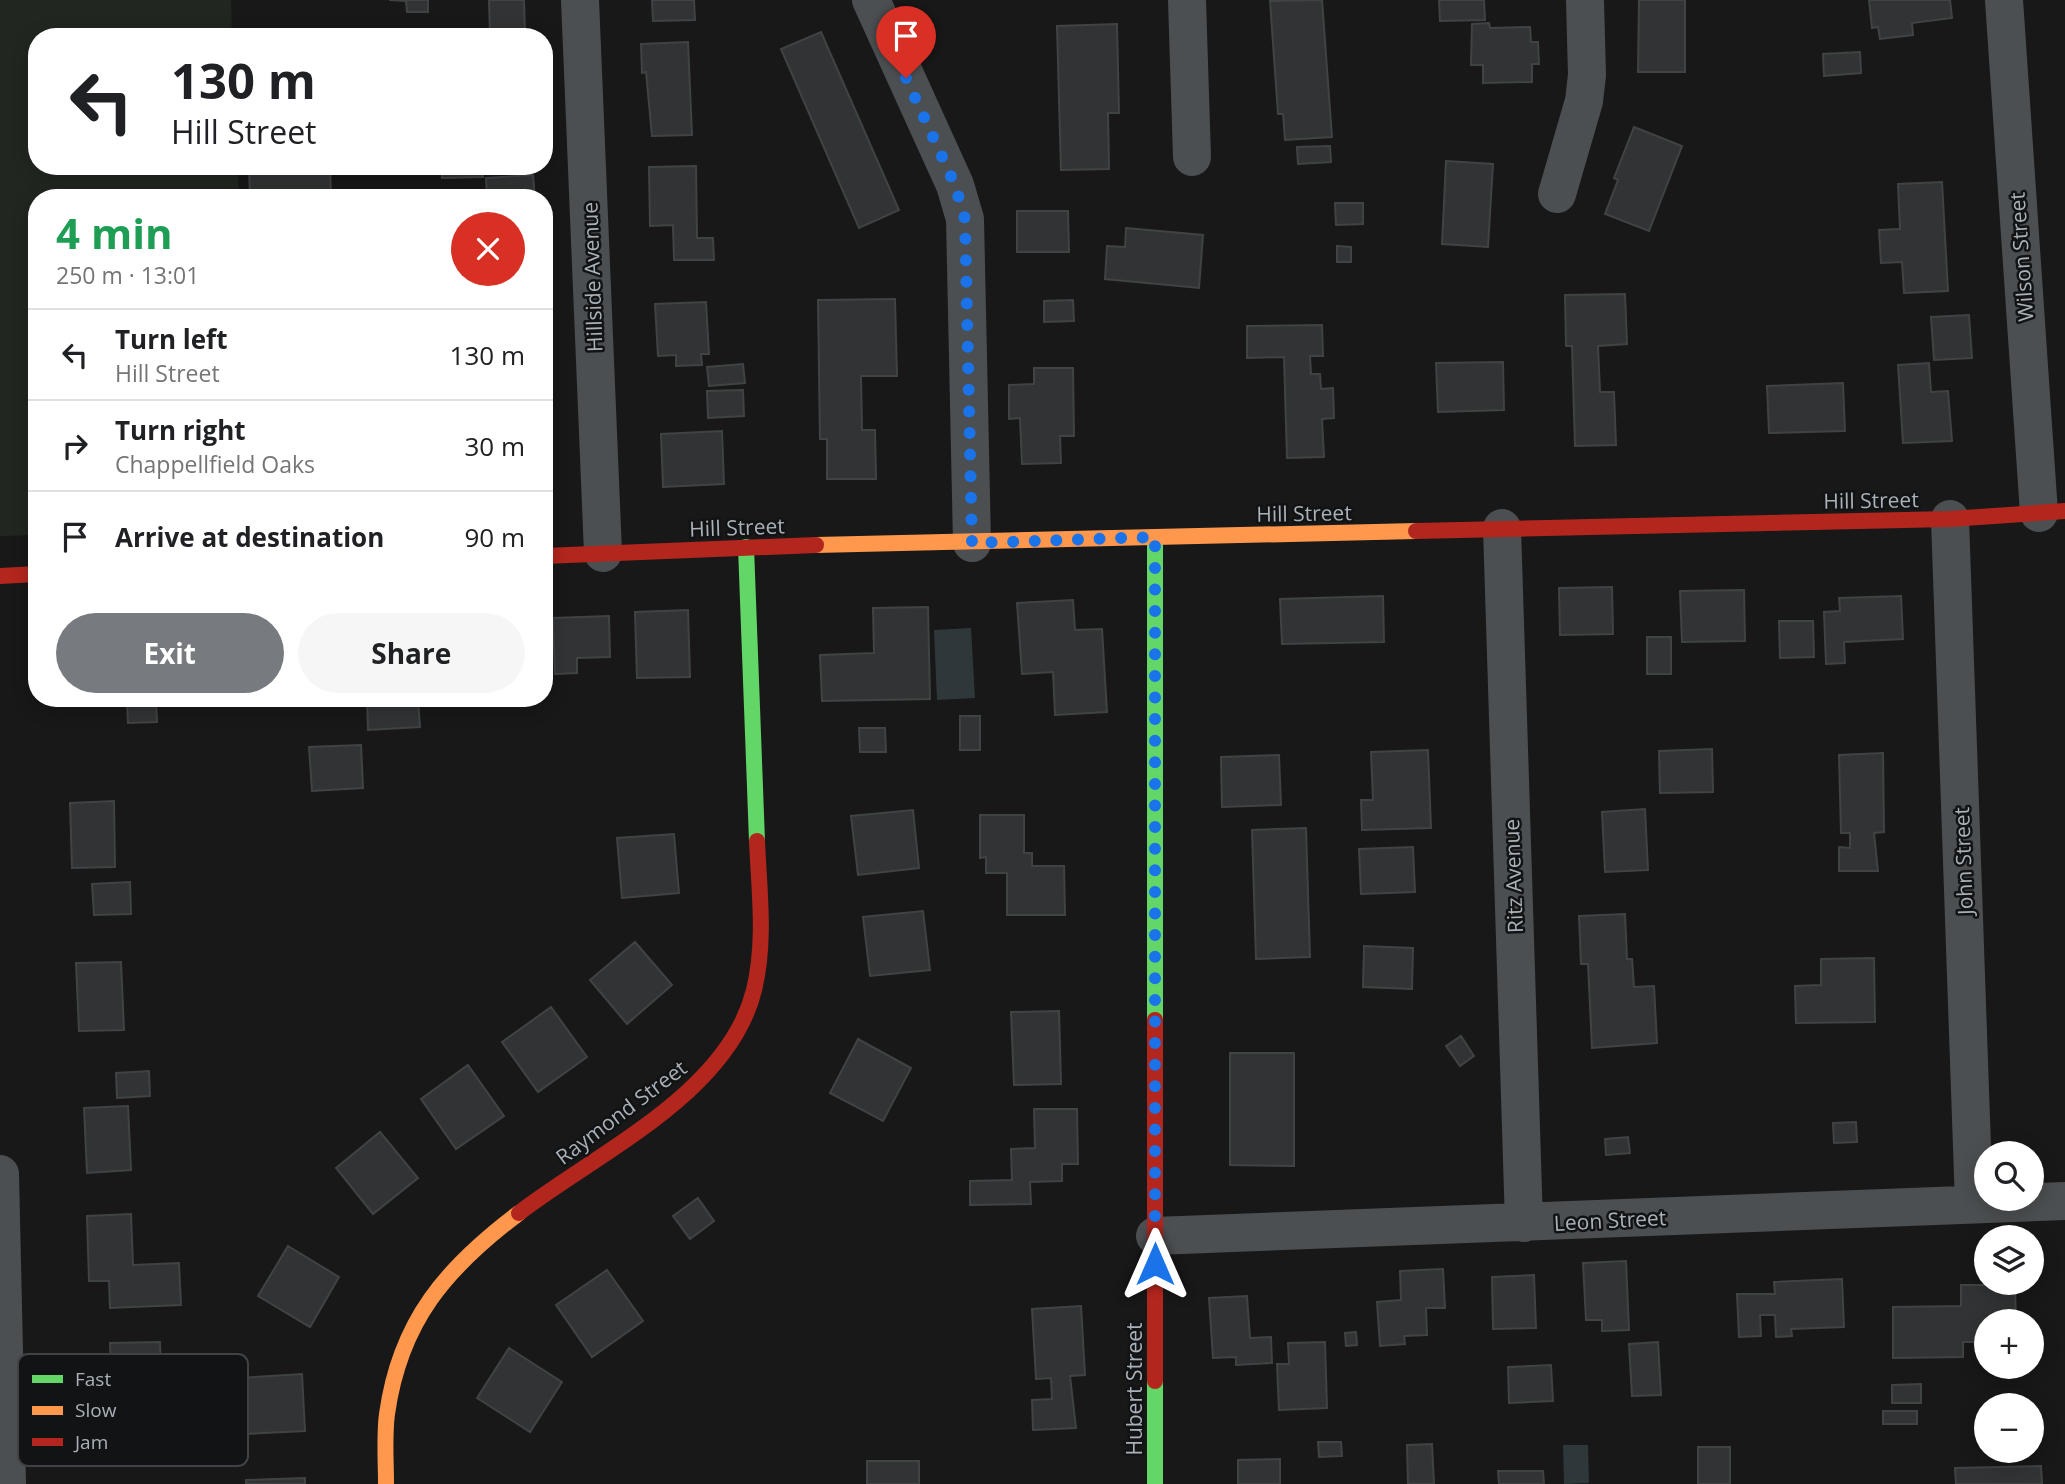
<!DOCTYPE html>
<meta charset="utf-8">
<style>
:root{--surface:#fff;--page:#f6f6f6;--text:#202124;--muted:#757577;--line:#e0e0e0;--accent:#777b80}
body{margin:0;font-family:"Open Sans",sans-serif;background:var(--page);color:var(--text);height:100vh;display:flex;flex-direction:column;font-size:26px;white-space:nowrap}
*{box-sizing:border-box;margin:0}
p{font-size:23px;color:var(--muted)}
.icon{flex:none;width:38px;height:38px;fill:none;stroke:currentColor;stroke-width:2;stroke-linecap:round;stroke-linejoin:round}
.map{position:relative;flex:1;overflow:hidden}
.sheet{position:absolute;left:28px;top:189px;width:525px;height:518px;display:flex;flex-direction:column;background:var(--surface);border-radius:28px;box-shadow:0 4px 18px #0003}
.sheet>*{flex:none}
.banner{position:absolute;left:28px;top:28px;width:525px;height:147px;border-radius:28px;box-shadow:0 4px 18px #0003;background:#fff;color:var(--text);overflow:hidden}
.tools{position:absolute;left:1974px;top:1141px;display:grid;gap:14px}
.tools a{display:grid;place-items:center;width:70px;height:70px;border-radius:50%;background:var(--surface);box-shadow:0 4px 18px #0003;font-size:35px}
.pin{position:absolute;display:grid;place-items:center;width:60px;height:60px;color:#fff;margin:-72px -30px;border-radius:50% 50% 50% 0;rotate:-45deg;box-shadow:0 0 7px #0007}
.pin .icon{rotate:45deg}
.me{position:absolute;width:77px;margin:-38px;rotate:0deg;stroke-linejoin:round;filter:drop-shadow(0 0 5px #0008)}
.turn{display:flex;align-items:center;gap:24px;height:147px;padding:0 28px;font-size:32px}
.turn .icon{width:91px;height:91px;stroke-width:2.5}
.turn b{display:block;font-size:49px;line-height:60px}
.round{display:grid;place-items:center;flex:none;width:74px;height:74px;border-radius:37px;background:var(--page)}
.head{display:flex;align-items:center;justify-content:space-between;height:119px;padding:0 28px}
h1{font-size:42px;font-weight:700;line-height:52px;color:#1e9e55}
.primary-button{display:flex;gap:14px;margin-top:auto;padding:14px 28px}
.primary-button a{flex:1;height:80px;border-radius:42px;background:var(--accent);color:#fff;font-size:28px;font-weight:700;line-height:80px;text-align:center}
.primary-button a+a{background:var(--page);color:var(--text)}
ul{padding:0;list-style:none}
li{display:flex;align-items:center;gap:21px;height:91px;padding:0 28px;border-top:2px solid var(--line)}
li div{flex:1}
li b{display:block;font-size:26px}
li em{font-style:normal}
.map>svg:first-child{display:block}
</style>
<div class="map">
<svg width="2065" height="1484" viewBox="0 0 2065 1484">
<rect width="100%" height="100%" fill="#181818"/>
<path fill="#212720" d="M0,0h231l1,37h-195v129h201l1,32h-202v337l-37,1z"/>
<path fill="#2e383b" d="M971,628l4,70 -38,2 -3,-70z
M1563,1445h25l1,38 -25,1z"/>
<path fill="#323334" stroke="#404344" stroke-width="2" d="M389,0h39v12h-21l-1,-11z
M489,0h35l1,34 -35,1z
M652,0h42l1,20 -42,1z
M1322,0l10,137 -47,3 -2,-26h-5l-8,-113z
M1439,0h45l1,20 -45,1z
M1639,0h46v72h-47z
M1869,0h81l2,18 -40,5 1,12 -33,4 -2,-12 -6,1z
M1489,23l1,5 40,-1 1,15h7l1,22h-7v18l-49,1v-18h-12l1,-41z
M1117,24l2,89h-11l1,56 -48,1 -4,-144z
M821,32l78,178 -40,18 -78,-179z
M688,42l4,93 -40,1 -6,-64 -4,1 -1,-29z
M1860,52l1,21 -37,3 -1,-22z
M1634,127l48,19 -33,85 -44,-17 13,-34 -4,-2z
M1330,146l1,16 -33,2 -1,-17z
M1446,161l47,3 -5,83 -46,-3z
M249,166h81l1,32h-81z
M442,166h40l1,11 -41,1z
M696,166l1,72h16l1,22h-40l-1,-35 -23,1 -1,-59z
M533,175l2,23h-48l-1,-20z
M1942,182l6,109 -44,2 -2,-31 -21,1 -2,-33 21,-1 -2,-45z
M1335,203h28v21l-27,1z
M1017,211h51l1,41h-52z
M1126,228l77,7 -4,53 -94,-9 2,-33 18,1z
M1337,246l14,1v15h-14z
M1625,294l2,50 -29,2 2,46h14l2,53 -41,1 -3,-100h-6l-1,-51z
M895,299l2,77h-36l1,54h13l1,49h-49v-40h-7l-2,-139z
M1073,300l1,21 -30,1v-21z
M706,302l3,52h-8l1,11 -26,1v-11l-18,1 -3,-52z
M1969,315l3,43 -38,2 -3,-43z
M1322,325l1,31h-13l1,18h9l1,15 12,-1 1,30 -12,1 2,38 -37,1 -3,-101 -37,1v-32z
M1503,362l1,48 -66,2 -2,-49z
M1929,363l2,29 17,-1 4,50 -49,2 -5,-78z
M743,364l2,19 -36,3 -2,-19z
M1034,368h39l1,68h-14l1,27 -39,1 -2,-46 -11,1v-34l25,-1z
M1843,383l2,48 -76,2 -2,-47z
M743,390l1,26 -36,2 -1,-27z
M722,431l2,53 -61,3 -2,-53z
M1612,587l1,47 -53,1 -1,-47z
M1744,590l1,51 -63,1 -2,-51z
M1383,596l1,46 -102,2 -2,-45z
M1901,596l2,43 -59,3 1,21 -19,1 -2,-52 16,-1 -1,-13z
M1073,600l2,30 27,-1 5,83 -52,3 -2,-43 -31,2 -5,-71z
M928,607l2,92 -108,2 -2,-46 54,-2 -1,-45z
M688,610l2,67 -53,1 -2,-66z
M609,616l1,41 -33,1v15l-22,1 -2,-56z
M1779,621h34l1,36 -34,1z
M1647,637h24v37h-24z
M60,698h113l1,2 -18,1 1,21 -29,1 -1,-21 -67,2z
M367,698l51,2 2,27 -52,3z
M960,716h20v34h-20z
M859,728h26l1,24h-26z
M361,745l2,43 -51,3 -3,-44z
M1712,749l1,43 -53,1 -1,-42z
M1428,750l3,78 -69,2 -1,-30h12l-2,-48z
M1883,753l1,79 -10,1 4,38h-39v-24l11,1v-15h-9l-2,-78z
M1279,755l2,50 -59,2 -1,-50z
M114,801l1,66 -43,1 -2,-65z
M1645,809l3,61 -43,2 -3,-60z
M913,810l6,58 -61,7 -7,-59z
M980,815h44v38h8v13h32l1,49h-58v-42h-21v-16l-6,1z
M1306,828l4,129 -54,2 -4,-129z
M674,834l5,59 -57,5 -5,-60z
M1413,847l2,45 -54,2 -2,-45z
M130,882l1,32 -37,1 -2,-31z
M923,911l7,59 -60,6 -7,-59z
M1625,914l2,45h5l2,28 20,-1 3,57 -65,5 -4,-84h-7l-2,-48z
M635,942l37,43 -45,39 -37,-44z
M1364,946l49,2 -1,41 -49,-2z
M1874,958l1,64 -79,1 -1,-37 26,-1v-26z
M121,962l3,68 -45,1 -3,-68z
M551,1007l36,50 -49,35 -36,-50z
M1059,1011l2,73 -47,1 -3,-73z
M1461,1036l13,20 -14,10 -14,-20z
M858,1039l53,29 -28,53 -53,-28z
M1230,1053h64v113l-64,-1z
M468,1065l36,51 -48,33 -35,-50z
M149,1071l1,25 -33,2 -1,-25z
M128,1106l3,64 -44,3 -3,-65z
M1034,1109h43l1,55h-16v17l-32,1 1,22 -61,1v-24l42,-1 -1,-31 24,-1z
M1856,1122l1,20 -23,1 -1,-20z
M380,1132l38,46 -45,36 -37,-46z
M1628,1137l2,16 -24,2 -1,-16z
M698,1198l16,23 -24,18 -17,-23z
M131,1214l2,51 46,-2 2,42 -71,3 -1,-27h-20l-2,-65z
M288,1246l51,31 -29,50 -52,-31z
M1626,1261l3,69 -27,1v-11h-16l-3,-57z
M1443,1269l2,39h-19l1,27 -23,1 1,8 -25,2 -3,-44 24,-2 -1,-29z
M607,1270l36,51 -51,36 -36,-52z
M1534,1275l2,53 -43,1 -1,-52z
M1842,1279l2,48 -53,2 1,7 -16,1 -1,-22h-15l1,21 -22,1 -2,-43h38l-1,-12z
M1961,1285h54l1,36h-30v21h-23v15l-70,1v-51l68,-1z
M1247,1296l3,42 21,-1 1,26 -36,2v-8l-23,1 -4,-60z
M1081,1306l4,69 -15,1 6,52 -43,2 -1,-30 20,-1 -1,-21 -15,1 -4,-70z
M1356,1332l1,13 -11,1 -1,-13z
M160,1342l1,35h-25l1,64 -45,1 -1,-69h20l-1,-30z
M1325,1342l2,66 -48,2 -2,-46h12l-1,-21z
M1658,1342l3,53 -29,1 -3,-52z
M509,1348l53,34 -32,50 -53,-34z
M1551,1365l2,36 -44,2 -1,-36z
M302,1374l3,57 -61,3 -4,-56z
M1921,1384v19h-29v-18z
M1883,1411h34v13h-34z
M1318,1442h23l1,14 -23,1z
M1432,1444l2,40h-26l-1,-39z
M1698,1447h32v37h-32z
M1280,1459v25h-42v-24z
M867,1461h52v23h-52z
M2041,1466l1,18h-86l-1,-16z
M1498,1471h45l1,13h-45z
M305,1478v6h-59v-4z"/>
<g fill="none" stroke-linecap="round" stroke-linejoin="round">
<path stroke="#4c4f51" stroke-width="38" d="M580,0l23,553
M871,0l84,185 10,34 7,324
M1187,0l5,157
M2004,0l35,513
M1557,194l27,-93 3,-26 -2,-75
M1950,519l24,685
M1502,528l22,695
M0,1174l7,310
M1155,1236l910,-35"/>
<path stroke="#63d668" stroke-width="16" d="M1155,537v483
M746,547l11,294
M1155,1381v103"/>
<path stroke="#ff974d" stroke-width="16" d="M816,545l600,-14
M386,1484c0,-23 -2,-48 1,-70 13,-93 59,-146 132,-201"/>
<path stroke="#b3261e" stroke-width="16" d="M1416,531l534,-12 115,-8
M544,556l272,-11
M0,576l37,-2
M1155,1020v361
M519,1213c78,-60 210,-120 235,-223 12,-49 5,-100 3,-149"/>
</g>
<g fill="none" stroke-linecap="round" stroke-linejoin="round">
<path stroke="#1a73e8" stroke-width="12" stroke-dasharray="0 21.6" d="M906,78l49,107 10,34 7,324 183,-6v727"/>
</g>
<g text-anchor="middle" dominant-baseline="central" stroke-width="5" stroke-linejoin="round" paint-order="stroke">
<g font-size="21" fill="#aab1b8" stroke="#121314">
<text transform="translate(2021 257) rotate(-94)">Wilson Street</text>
<text transform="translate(592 277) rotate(-92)">Hillside Avenue</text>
<text transform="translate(1871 500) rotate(-1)">Hill Street</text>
<text transform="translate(1304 513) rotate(-1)">Hill Street</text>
<text transform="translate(737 527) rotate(-2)">Hill Street</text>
<text transform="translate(1963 861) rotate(-92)">John Street</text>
<text transform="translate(1513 876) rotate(-92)">Ritz Avenue</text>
<text transform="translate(621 1112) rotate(-37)">Raymond Street</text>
<text transform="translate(1610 1220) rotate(-3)">Leon Street</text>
<text transform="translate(1134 1389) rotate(-90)">Hubert Street</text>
</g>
</g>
<rect x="18" y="1354" width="230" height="112" rx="10" fill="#121314" stroke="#404245" stroke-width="2"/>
<rect x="32" y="1375" width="31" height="8" fill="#63d668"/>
<rect x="32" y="1406" width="31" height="9" fill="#ff974d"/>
<rect x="32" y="1438" width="31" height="8" fill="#b3261e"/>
<g font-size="19" fill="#aab1b8">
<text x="75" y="1386">Fast</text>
<text x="75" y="1417">Slow</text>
<text x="75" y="1449">Jam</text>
</g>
</svg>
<div class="tools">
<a><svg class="icon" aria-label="search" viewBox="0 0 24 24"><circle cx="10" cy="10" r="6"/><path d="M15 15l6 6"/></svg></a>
<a><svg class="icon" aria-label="layers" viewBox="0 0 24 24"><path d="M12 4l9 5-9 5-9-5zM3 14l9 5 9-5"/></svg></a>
<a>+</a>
<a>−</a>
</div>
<div class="pin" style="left:906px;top:78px;background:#d93025"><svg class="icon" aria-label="arrive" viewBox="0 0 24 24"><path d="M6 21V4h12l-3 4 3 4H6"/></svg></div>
<svg class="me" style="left:1155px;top:1264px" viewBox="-20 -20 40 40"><path d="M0-17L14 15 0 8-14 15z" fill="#1a73e8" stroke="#fff" stroke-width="4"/></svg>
<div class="banner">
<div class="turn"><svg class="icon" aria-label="left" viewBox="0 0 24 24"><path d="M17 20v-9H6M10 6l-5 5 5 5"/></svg><div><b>130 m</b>Hill Street</div></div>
</div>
<section class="sheet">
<div class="head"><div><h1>4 min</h1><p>250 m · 13:01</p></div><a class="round" style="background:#d93025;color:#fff"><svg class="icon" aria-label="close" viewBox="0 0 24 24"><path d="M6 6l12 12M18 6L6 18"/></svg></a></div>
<ul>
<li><svg class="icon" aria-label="left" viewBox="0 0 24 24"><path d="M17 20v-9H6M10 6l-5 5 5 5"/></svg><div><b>Turn left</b><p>Hill Street</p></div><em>130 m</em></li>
<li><svg class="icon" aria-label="right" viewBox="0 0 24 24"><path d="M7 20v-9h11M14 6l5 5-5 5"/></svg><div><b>Turn right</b><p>Chappellfield Oaks</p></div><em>30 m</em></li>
<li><svg class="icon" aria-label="arrive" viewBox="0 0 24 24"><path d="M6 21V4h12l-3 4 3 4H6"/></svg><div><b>Arrive at destination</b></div><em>90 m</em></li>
</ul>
<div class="primary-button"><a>Exit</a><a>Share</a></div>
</section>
</div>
